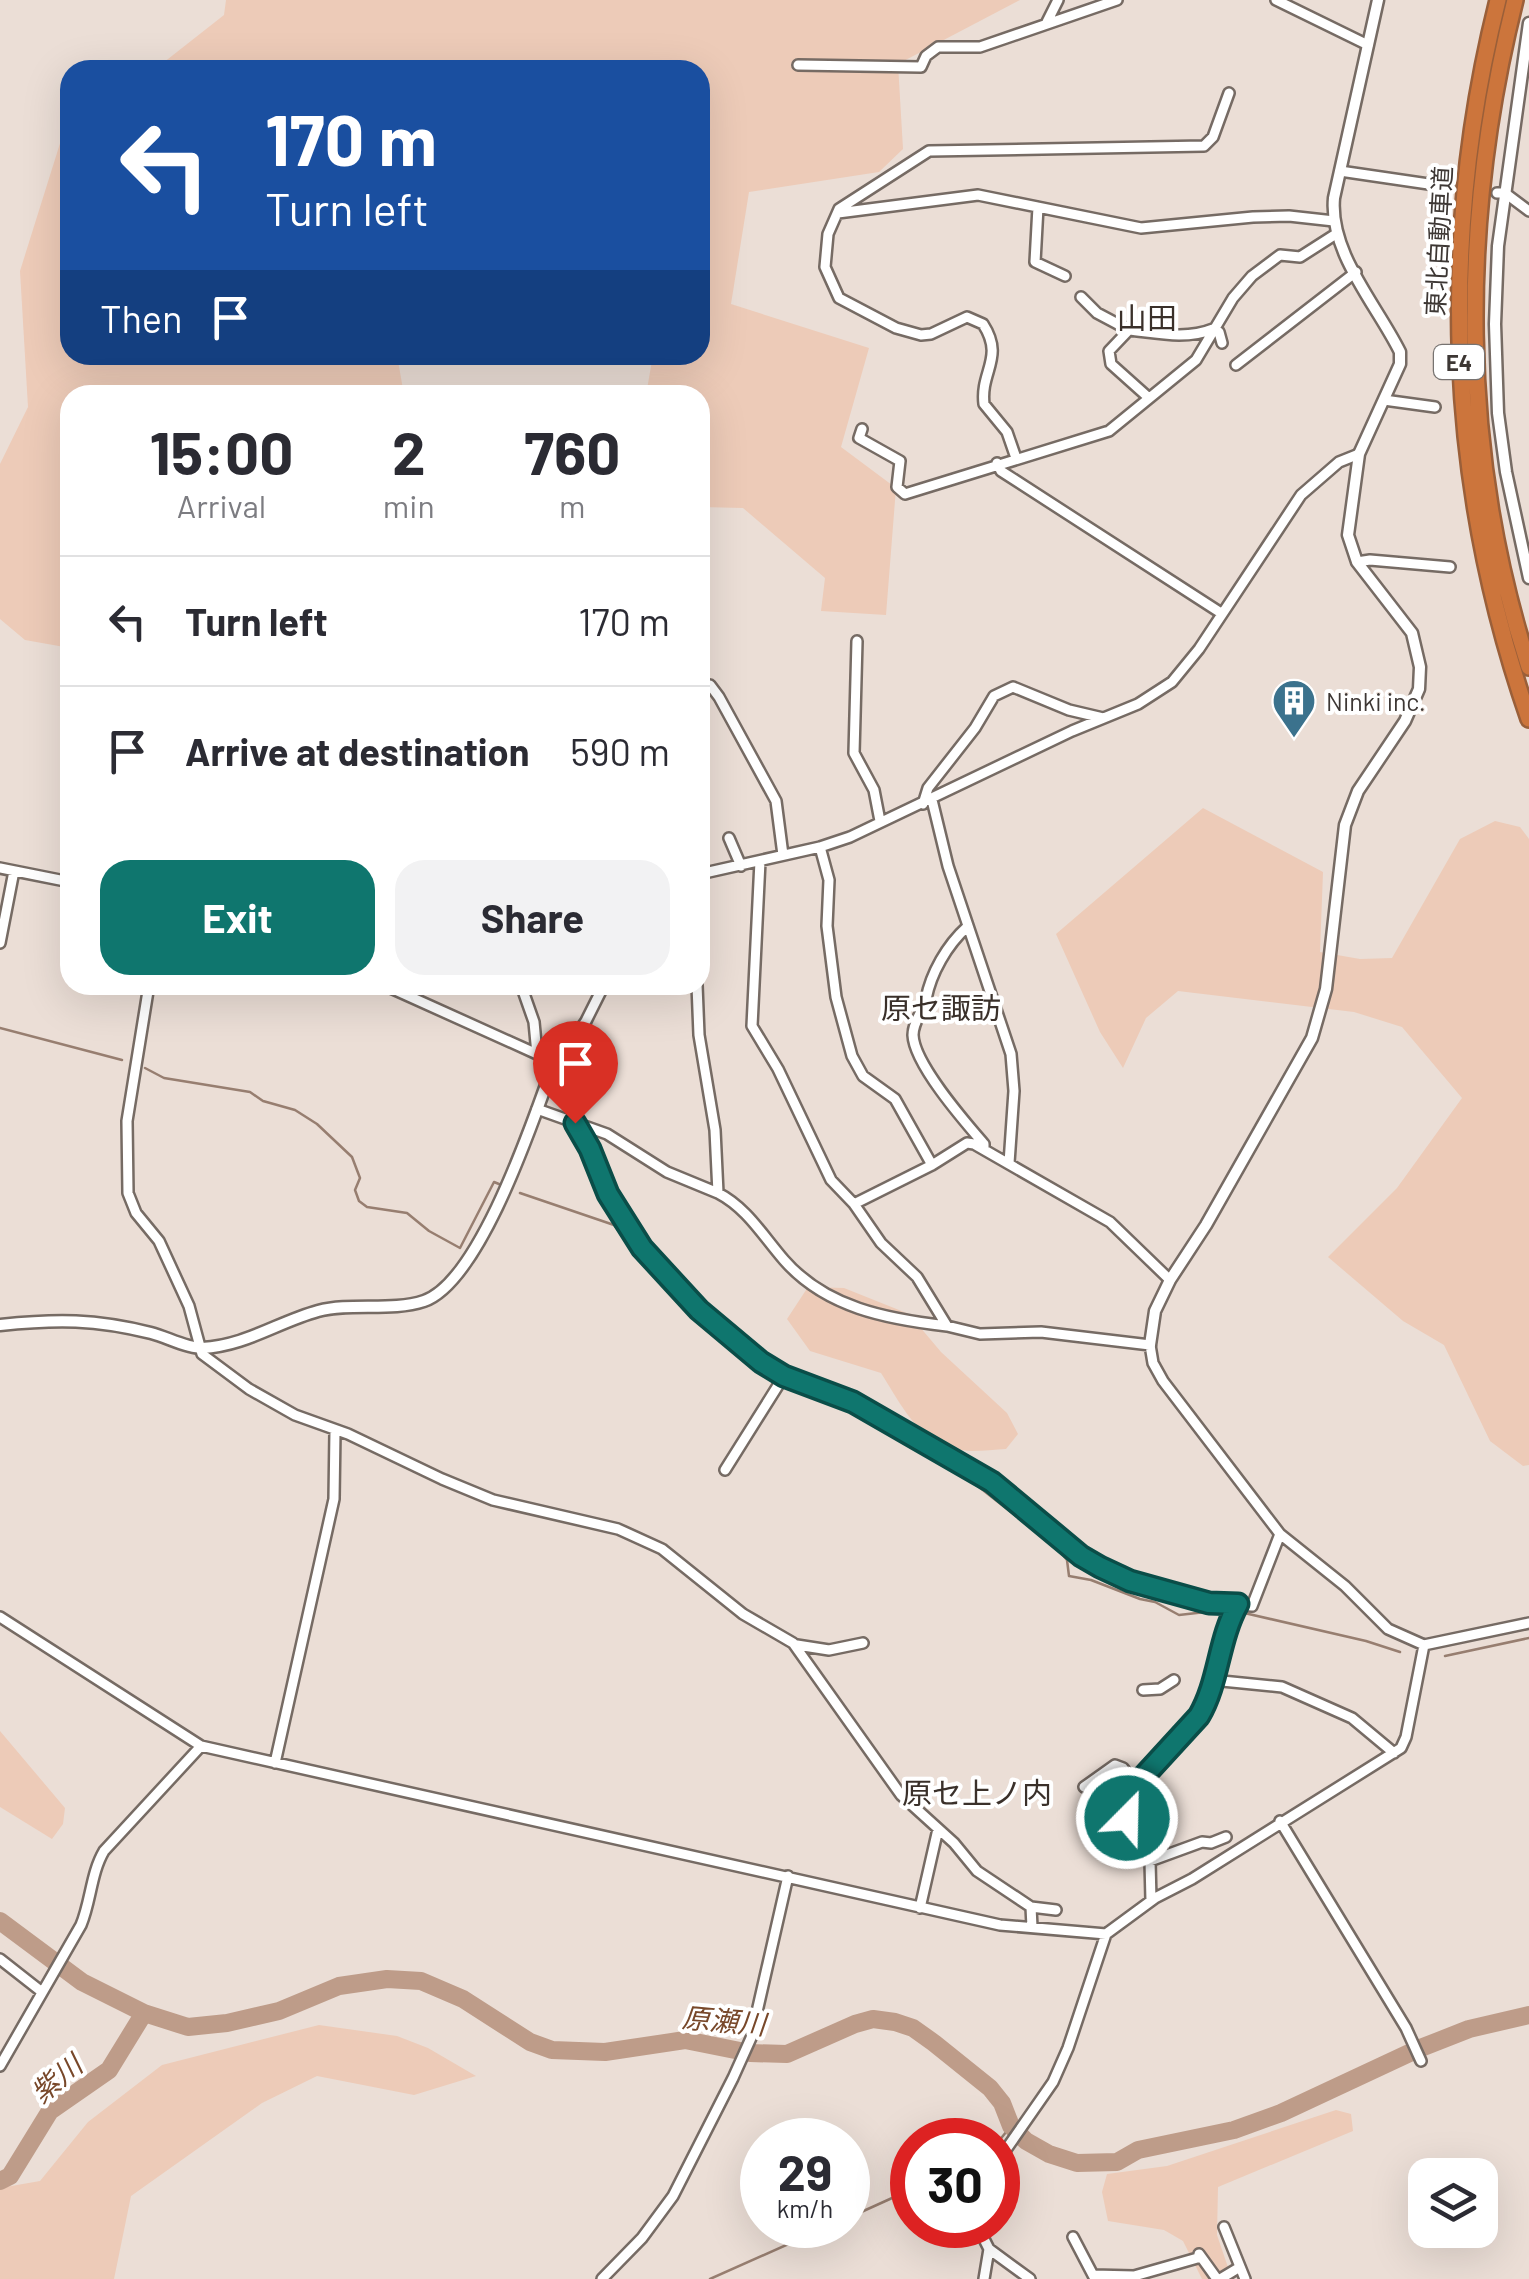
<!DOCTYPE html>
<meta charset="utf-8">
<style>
:root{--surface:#fff;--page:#f2f2f3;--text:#2b2b33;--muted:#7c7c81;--line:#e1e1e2;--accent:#0f766e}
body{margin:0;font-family:Barlow,"Noto Sans JP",sans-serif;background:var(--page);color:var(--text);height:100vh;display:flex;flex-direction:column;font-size:38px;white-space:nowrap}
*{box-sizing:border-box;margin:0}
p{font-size:32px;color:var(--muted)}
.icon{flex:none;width:55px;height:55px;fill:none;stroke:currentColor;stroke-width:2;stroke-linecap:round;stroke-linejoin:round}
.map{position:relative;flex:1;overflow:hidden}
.sheet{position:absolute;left:60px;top:385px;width:650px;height:610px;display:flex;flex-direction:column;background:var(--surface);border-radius:30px;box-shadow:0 10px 40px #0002}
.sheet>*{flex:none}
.top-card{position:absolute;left:60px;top:60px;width:650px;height:305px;border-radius:30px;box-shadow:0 10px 40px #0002;background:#1a4fa0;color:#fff;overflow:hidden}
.buttons{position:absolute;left:1408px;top:2158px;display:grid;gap:20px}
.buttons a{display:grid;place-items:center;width:90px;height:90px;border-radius:20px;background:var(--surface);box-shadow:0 10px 40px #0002;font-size:50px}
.speed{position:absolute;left:740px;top:2118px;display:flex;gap:20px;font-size:50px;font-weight:700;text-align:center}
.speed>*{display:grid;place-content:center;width:130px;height:130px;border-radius:50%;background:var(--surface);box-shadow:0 10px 40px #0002;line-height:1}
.speed small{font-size:25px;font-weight:400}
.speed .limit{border:15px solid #d22;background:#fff;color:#111}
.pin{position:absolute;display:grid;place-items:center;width:85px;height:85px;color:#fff;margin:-102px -42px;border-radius:50% 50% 50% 0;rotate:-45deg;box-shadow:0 0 10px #0007}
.pin .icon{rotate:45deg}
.me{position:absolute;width:110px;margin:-55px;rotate:23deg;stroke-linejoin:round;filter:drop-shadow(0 0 8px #0008)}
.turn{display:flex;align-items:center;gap:35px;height:210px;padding:0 40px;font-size:45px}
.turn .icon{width:130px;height:130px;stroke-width:2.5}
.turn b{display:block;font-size:70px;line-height:85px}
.then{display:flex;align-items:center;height:95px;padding:0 40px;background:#0003;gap:20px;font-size:38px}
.eta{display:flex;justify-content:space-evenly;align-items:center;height:170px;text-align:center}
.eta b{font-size:60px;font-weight:700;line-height:70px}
.cta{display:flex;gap:20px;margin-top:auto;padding:20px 40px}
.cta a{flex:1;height:115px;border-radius:30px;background:var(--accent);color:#fff;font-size:40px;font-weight:700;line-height:115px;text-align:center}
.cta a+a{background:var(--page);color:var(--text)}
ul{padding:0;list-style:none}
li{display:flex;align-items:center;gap:30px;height:130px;padding:0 40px;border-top:2px solid var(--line)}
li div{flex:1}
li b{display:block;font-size:38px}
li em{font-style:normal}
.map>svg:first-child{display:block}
</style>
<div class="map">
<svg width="1529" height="2279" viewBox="0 0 1529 2279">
<rect width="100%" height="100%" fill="#ebded6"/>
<path fill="#edcbb8" d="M226,0h794l-122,64 5,85 -24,23 -130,20 -18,112 138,44 -28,99 55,41 -10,127 -65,-4 4,-33 -82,-70 -43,-1v-112h-54l7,-40h47v-285h-546l70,-55z
M70,131v224h327l7,40h-334v253l-45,-8 -25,-21v-155l28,-57 -8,-136 42,-134z
M1203,808l120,64 -3,80 40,7 32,-1 68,-119 35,-18 25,6 9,12v626l-6,1 -33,-25 -46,-96 -41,-24 -75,-64 69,-69 65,-90 -60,-71 -48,-15 -176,-21 -32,27 -23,50 -23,-36 -44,-98z
M808,1287l36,1 65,26 32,38 66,61 11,21 -12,15c-19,1 -47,5 -64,-3 -28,-14 -45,-48 -61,-73l-71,-22 -23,-32z
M0,1731l65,77 -2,16 -11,15 -52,-32z
M319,2025l78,11 31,12 48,28 -62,19 -97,-19 -55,27 -131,93 -17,83h-114v-91l40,-7 48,-59 74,-57z
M1336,2110l15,4 2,17 -135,56 -1,48 15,44h-30l-19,-38 -19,-11 -56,-9 -6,-29 5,-18 60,-8z"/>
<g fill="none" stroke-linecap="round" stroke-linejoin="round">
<path stroke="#977e70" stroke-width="2.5" d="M0,1028l122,32
M145,1068l19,10 86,14 13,9 32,9 22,14 35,33 8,21 -5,12 4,11 8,6 40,6 22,18 31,17 34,-66 5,2
M520,1193l94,32 26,35 46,49 68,56 34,23 45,15 132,73 93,73 9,11 2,16 22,4 49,19 15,3 24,13 53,-6
M1240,1612l126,29 34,11
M1445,1656l84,-18
M998,2142l13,-16
M848,2218l64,-29
M710,2279l121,-54"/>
<path stroke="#be9c89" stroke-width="18" d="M0,1921l82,61 62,31 44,14 39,-4 52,-12 60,-25 48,-7 34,2 42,18 67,43 22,8 53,2 80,-12 65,13 37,1 68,-30 18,-5 22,3 18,6 21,15 56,45 12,15 9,23 15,15 23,13 28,9 40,-1 21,-12 96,-20 47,-17 137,-64 51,-20 60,-14
M0,2181l10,-5 40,-65 59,-41 35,-57"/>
<defs>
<path id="minor" d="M1276,0l92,45
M1047,22l11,-22
M798,65l123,2 5,-11 12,-9h42l137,-47
M1340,171l109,16
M1497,193h8l24,18
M1038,207l-3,55 30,14
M838,213l140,-18 163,33 112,-11 36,-1 45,5
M1081,297l16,16 32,17
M1236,365l120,-93
M1149,398l-38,-34 -2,-13 20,-21c28,3 57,10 84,-1l6,3 3,11
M1384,400l51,7
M862,429l-3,9 41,23 -3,26 8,7 204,-63 87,-71 37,-62 19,-22 28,-21 20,2 36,-23
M1016,458l-9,-26 -23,-28c-4,-33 21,-46 -1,-80l-16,-7 -36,17 -10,1 -25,-7 -57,-30 -14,-31 3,-33 11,-25 90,-58 275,-5 9,-9 16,-44
M997,463l4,8 220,142
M1357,562l13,-2 80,7
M857,641l-3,112 20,37 6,31
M700,685h10l9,12 57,104 7,54
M932,800l16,66 63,188 3,37 -5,72
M923,804l5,-16 47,-60 19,-32 19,-9 56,23 34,8
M729,838l12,28
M820,847l9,33 -2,46 9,71 16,59 11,20 32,23 37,66
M0,868l70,14
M700,874l120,-27 30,-10 222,-106 66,-27 34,-22 27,-33 102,-154 38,-33 20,-8
M967,927c-20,18 -36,46 -41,72 -3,13 -13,22 -13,36 1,29 52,87 71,109v5
M0,943l14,-72
M149,985l-22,136 1,72 8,20 23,28 30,65 13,48 47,35 46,26 53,19 94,45 51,21 125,29 44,20 81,65 50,29 108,152 53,48 23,28 54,36 1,20
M384,985l153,69 7,4 7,13
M521,985l13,37 3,32
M551,1071l35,-50 18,-36
M537,1109l70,25 60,38 51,21 -3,-63 -16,-95 -2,-50
M575,1123l16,26 17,45 34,54 57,62 62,52 23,14 69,27 139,79 89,74 18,11 32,14 78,22 43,3 28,-72
M718,1193c29,15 45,43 66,67 42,48 103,59 163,66
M854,1204l78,-39 35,-22 7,1 136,78 60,58
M725,1470l59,-94
M0,1617l201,129 799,179 106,9 49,-36 37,-19 209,-131 5,-11 18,-92 -36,-16 -43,-43 -65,-52 -117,-153 -10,-18 -3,-18 -109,-13 -61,2 -33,-8 -30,-49 -36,-34 -27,-39 -23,-24 -53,-111 -26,-43 8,-165
M797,1645l32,5 34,-7
M1424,1645l105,-22
M1212,1680l70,7 70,31 42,35
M1143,1690l17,-1 14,-9
M275,1763l59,-264 1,-68
M1084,1787l31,-22 8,3 13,17
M1280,1821l126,207 15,33
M1150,1861l52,-19 9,1 15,-6
M1151,1901l-1,-40c-55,-62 7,-98 49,-144 20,-35 19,-77 39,-113
M1031,1907l25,3
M920,1908l18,-79
M0,1959l42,33
M0,2066l81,-141c10,-24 10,-52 23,-74l97,-105
M998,2161l55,-79 15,-34 38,-114
M977,2225l12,24 41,30
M1224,2227l21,52
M1073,2237l21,40
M1199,2254l18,25
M1093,2275l41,1 67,-19
M602,2279l40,-41 31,-42 60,-118 18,-40 37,-162
M984,2279l5,-30
M1220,2279l20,-12"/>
<path id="tertiary" d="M1529,23l-31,223 -3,78 3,89 8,59 23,106
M0,1325c57,-6 95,-6 151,8 16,4 35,15 51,15 43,-2 76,-26 116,-37 34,-9 73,1 106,-10 55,-19 108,-177 127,-230
M1150,1345l5,-34 15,-31 36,-55 106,-187 14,-49 19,-164 13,-34 47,-70 14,-32 1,-22 -8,-34 -55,-71 -9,-27 11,-81 41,-90v-12c-23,-47 -71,-99 -66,-154l44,-198"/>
<path id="motorway" d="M1498,0c-60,239 -50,486 31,719
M1515,0c-55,219 -56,452 14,667"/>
</defs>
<use href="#minor" stroke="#766b64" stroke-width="14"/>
<use href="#tertiary" stroke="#766b64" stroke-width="15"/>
<use href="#motorway" stroke="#9a5f39" stroke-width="20"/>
<use href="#minor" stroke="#fff" stroke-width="9"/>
<use href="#tertiary" stroke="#fff" stroke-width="10"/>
<use href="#motorway" stroke="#cc753c" stroke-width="15"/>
</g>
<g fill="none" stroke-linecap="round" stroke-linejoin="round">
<defs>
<path id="route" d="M575,1123l15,26 18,45 34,54 57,62 62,52 23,14 69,26 139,80 89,74 19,11 30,14 79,22 29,1c-20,36 -19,78 -39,112l-65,71 -4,8 -3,23"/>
</defs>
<use href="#route" stroke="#0a4d48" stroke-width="25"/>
<use href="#route" stroke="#0f766e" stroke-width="18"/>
</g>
<defs>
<symbol id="building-pin" viewBox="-11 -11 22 30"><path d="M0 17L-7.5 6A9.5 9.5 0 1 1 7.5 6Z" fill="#3b728d" stroke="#fff"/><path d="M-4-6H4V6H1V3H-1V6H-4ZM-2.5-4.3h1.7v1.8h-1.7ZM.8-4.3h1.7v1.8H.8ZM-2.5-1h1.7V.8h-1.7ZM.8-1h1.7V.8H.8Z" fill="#fff"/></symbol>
</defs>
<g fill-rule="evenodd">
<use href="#building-pin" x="1269" y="676" width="50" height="68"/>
</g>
<g text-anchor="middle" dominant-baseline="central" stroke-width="8" stroke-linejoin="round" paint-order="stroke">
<rect fill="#fff" stroke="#777371" stroke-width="2.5" x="1434" y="345" width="50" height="34" rx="8"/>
<g font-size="22" font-weight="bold" fill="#3d3734">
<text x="1459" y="362">E4</text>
</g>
<g font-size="25" fill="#3d3734" stroke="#fff">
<text transform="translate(1438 241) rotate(-87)">東北自動車道</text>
</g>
<g font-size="25" fill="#3d3734" stroke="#fff" text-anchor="start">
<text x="1326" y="701">Ninki inc.</text>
</g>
<g font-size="28" font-style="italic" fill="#78482a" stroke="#fff">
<text transform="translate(724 2020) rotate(5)">原瀬川</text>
<text transform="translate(56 2078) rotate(-40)">紫川</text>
</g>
<g font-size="30" fill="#3a302a" stroke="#fff">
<text x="1147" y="317">山田</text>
<text x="941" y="1007">原セ諏訪</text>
<text x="977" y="1792">原セ上ノ内</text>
</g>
</g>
</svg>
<div class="buttons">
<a><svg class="icon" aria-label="layers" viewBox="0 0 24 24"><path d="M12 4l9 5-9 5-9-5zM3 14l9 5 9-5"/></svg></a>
</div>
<div class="speed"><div>29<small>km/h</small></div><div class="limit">30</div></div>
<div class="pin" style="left:575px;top:1123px;background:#d93025"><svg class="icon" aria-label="arrive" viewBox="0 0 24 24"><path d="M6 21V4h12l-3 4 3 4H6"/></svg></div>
<svg class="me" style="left:1127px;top:1818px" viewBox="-20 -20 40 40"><circle r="17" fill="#0f766e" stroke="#fff" stroke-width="3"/><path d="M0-11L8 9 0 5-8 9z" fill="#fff"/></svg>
<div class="top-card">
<div class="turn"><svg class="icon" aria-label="left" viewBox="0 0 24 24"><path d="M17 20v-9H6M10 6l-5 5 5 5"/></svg><div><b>170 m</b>Turn left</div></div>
<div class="then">Then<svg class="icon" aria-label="arrive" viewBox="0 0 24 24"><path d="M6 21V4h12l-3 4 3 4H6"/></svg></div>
</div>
<section class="sheet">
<div class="eta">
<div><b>15:00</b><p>Arrival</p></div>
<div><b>2</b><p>min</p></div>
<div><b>760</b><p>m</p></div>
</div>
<ul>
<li><svg class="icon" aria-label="left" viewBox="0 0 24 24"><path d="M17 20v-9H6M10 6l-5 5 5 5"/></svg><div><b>Turn left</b></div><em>170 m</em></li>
<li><svg class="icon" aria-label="arrive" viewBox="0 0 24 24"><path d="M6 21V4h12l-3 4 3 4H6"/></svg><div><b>Arrive at destination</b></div><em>590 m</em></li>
</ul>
<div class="cta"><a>Exit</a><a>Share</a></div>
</section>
</div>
